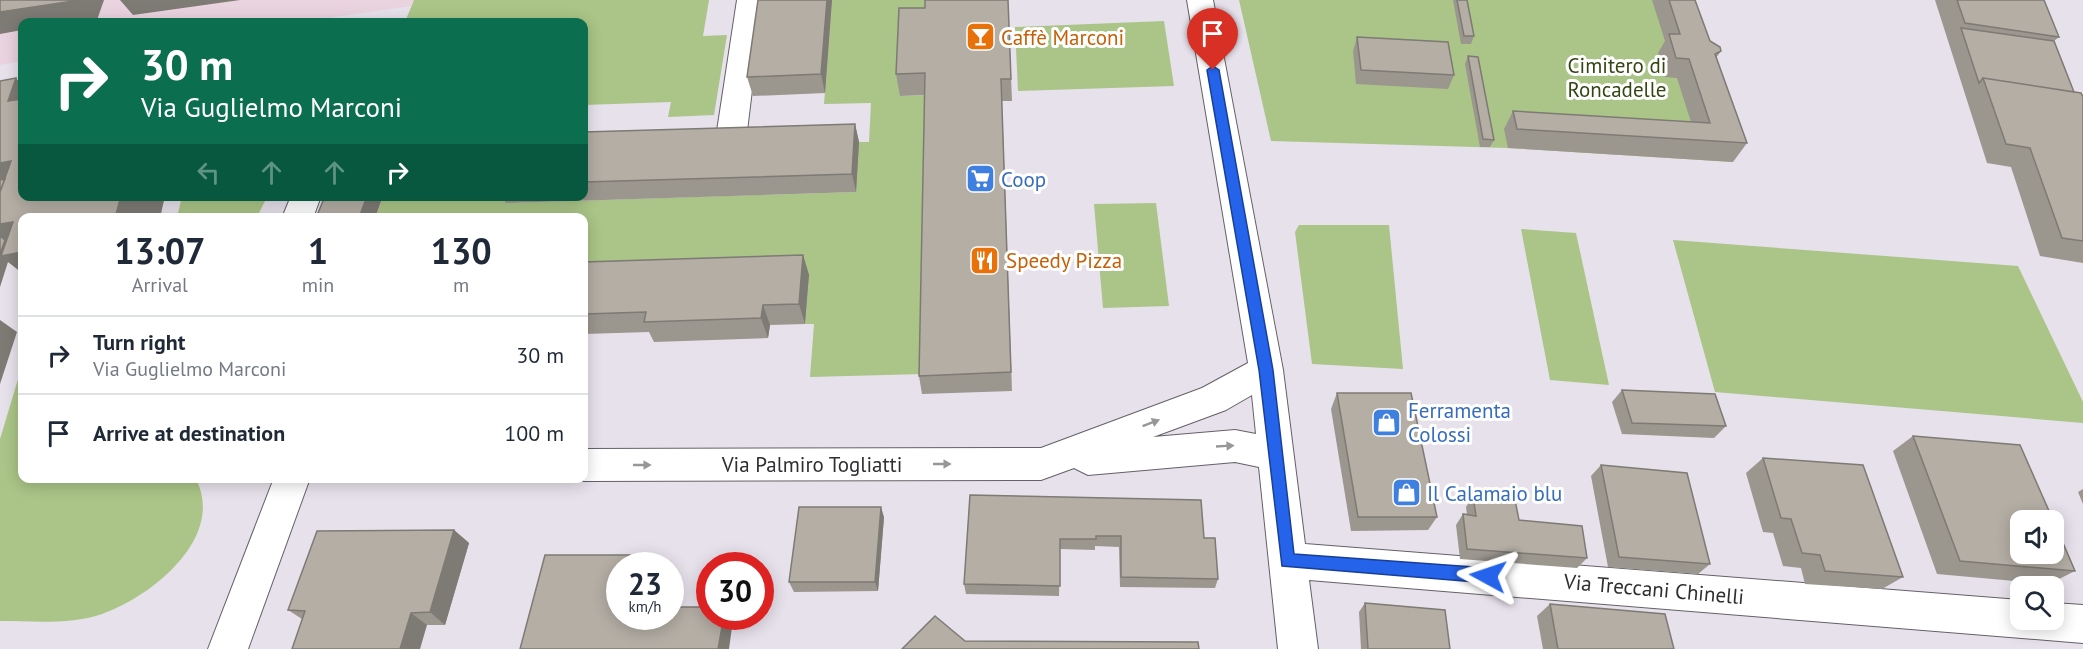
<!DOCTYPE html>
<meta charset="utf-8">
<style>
:root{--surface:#fff;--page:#f2f2f3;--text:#1f2937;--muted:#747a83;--line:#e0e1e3}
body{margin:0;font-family:"PT Sans",sans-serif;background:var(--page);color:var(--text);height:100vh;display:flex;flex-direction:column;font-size:22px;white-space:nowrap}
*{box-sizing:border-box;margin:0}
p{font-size:20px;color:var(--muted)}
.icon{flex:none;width:33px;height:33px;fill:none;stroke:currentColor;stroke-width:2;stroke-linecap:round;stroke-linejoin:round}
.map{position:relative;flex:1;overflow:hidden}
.panel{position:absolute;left:18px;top:213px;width:570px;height:270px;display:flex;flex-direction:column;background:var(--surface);border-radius:12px;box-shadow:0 3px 15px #0003}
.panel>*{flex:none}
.top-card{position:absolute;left:18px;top:18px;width:570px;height:183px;border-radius:12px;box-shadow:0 3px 15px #0003;background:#0b6e4f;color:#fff;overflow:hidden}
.buttons{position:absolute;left:2010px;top:510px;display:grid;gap:12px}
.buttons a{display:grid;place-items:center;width:54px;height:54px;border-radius:12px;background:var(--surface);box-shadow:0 3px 15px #0003;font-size:30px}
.speed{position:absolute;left:606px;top:552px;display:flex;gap:12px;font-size:30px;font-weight:700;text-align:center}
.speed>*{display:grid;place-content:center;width:78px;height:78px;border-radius:50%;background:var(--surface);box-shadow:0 3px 15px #0003;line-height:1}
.speed small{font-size:15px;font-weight:400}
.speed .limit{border:9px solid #d22;background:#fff;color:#111}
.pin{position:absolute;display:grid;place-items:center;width:51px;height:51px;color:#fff;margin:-62px -26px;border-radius:50% 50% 50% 0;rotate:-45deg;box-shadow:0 0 6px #0007}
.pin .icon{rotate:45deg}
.me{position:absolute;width:66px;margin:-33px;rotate:275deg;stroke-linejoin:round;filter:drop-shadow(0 0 4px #0008)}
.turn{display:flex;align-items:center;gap:21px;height:126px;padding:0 24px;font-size:27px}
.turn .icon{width:78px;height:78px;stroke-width:2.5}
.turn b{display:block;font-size:42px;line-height:51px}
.lanes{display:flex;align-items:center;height:57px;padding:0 24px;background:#0003;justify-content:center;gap:30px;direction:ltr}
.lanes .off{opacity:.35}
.eta{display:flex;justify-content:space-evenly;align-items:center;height:102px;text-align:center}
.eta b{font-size:36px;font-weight:800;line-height:42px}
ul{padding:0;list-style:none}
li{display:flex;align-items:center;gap:18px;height:78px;padding:0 24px;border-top:2px solid var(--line)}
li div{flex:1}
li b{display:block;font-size:22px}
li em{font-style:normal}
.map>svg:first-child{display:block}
</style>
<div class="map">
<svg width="2083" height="649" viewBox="0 0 2083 649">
<rect width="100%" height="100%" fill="#e7e1eb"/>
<path fill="#e9d3df" d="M0,0h414l-3,6 -112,16h-277v39l-22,4z"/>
<path fill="#aac587" d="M414,0h295l-6,36 24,-1 -13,80 -46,2 3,-15 -87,3v-83h-179z
M832,0h96l-28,96 28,-1 -5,279 -113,3 4,-53h-9l4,-48 -225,7v-65h-209l8,-21h125l-2,6 349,-11 3,-50h11l2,-39 -47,1z
M1239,0h438l56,162 -225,-14 -237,-7z
M1164,21l10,65 -156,5 -3,-64z
M182,197v-1l85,1 -10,20h-80z
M1156,203l13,103 -66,2 -9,-104z
M1299,225h90l14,144 -91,-5 -17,-132z
M1521,229l55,4 33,152 -59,-5z
M1673,240l345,26 65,136v21l-368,-31z
M22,366v112l174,1c30,59 -45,118 -94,135 -32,11 -69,7 -102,7v-182z"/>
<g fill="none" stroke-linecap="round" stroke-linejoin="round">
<defs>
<path id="minor" d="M737,0h26l-16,131 -5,8 -10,3 -10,-3 -5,-8z
M1187,0h26l70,370 22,174 715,56v20h34v-17l29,2v38l-774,-63 9,69h-40l-19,-182 -24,-5 -147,13 -14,-7 -33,12 -457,1 -7,-3h7v-29l457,-1 161,-60 46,-25zM1252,395l4,39 -21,-4 -82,7 73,-27z
M291,196h30l-8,22h-31z
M274,478h36l-62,171h-40z"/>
</defs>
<use href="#minor" stroke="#656068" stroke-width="2"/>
<use href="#minor" fill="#fff" fill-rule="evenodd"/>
</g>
<path fill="#9b968e" d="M758,0h74l-7,93 -72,3 -6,-19z
M1008,0l4,101h-10l10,290 -90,3 -3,-18 6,-281 -25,1 -4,-22 29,-66z
M1453,0h14l7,36 -3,8h-10z
M1652,0h43l15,41 11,10 -5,7 31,85 -14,19 -225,-14 -4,-19 9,-18 178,11 -14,-44 -12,-1 -7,-24 7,-12z
M1935,0h109l15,37 -5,4 20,51 9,5v166l-43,-7 -29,-89 -24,-4z
M1357,37l97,38 -6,14 -92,-5 -3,-33z
M1468,56l26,84 -4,7h-10l-15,-83z
M855,124l4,18 -3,50 -350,11 -4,-7h82v-64z
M803,255l6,20 -4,49 -35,1 -2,13 -114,4 -5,-10 -65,2v-72z
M1622,390l104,36 -12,12 -92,-4 -10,-32z
M1337,393l100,124 -9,13 -77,1 -20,-122z
M1913,436l162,135 -26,13 -112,-10 -44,-123z
M1763,458l140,119 -21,12 -77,-5 -4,-16 -18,-2 -10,-33 -10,-1 -17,-59z
M1601,465l109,99 -12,10 -90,-7 -17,-91z
M2083,489v15l-5,-12z
M970,495l234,43 14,41 -3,9 -95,-1 -1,-40 -24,-1v4l-35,-1 -1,47 -93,-2 -2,-10z
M1473,496l46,24 68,38 -10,10 -117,-9 -4,-34 7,-11 4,1 -1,-8z
M884,517l-6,74 -84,1 -5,-10z
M454,530l15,13 -24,82h-18l-125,-6 -14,-9z
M1365,603l85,46h-89l-2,-37z
M1550,604l124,45h-131l-6,-33z"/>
<path fill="#7e7a74" d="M80,0h24l-7,20 -19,2h-56v8l-22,4v-22z
M120,0h120l-107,15z
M827,0h5l-7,93 -4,-19z
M16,78l6,7v30l-14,-14z
M855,124l4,18 -3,50 -4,-18z
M11,161l11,11 -22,16v-25z
M22,187v86l-14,-11 -8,25v-63z
M139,196h26l-5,22h-45l5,-18z
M367,196h16l-8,22h-16z
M803,255l6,20 -4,49 -6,-20z
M763,305l7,20 -2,13 -7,-20z
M0,320l17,12 -17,52z
M881,507l3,10 -6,74 -3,-9z
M454,530l15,13 -24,82 -15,-13z
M630,555l8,11h-10z
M411,613l16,12 -7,24h-20z
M724,616h7l2,4 -4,29h-11z"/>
<path fill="#b4aea5" stroke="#7e7a74" stroke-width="1.5" d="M0,0h80l-80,12z
M758,0h69l-6,74 -74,3z
M925,0h83l3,79h-10l10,293 -92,4 6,-303 -29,1 3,-66h26z
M1457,0h10l7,36h-10z
M1669,0h26l15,41 10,6 1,4 -6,3 32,89 -230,-14 -4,-18 197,12 -21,-64 -13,-1 -7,-24h11z
M1957,0h87l15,37 -94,-14z
M1961,28l93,13 20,51 -91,-14 -4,5z
M1357,37l91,5 6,33 -93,-5z
M1468,56l10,1 16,83 -11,-1z
M16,78l-8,23 14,-2v97h117v1l-19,3 -5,18h-93v34l-21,4 12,-34 -13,2v-32l11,-31 -11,2v-82z
M1983,78l98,15 2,4v144l-21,-3 -32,-90 -24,-4z
M855,124l-3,50 -268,8v-50z
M5,179l-5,13v-12z
M325,196h42l-8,22h-43z
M0,236l5,4 -5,14z
M803,255l-4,49 -36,1 -2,13 -117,4 2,-10 -62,2v-52z
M1622,390l93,4 11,32 -94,-3z
M1337,393h74l26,124h-79z
M1913,436l107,9 33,75h-33v34h34v-32l21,49 -115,-10z
M1763,458l100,7 40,112 -78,-6 -5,-16 -18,-2 -11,-34 -10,-1z
M1601,465l86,8 23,91 -91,-7z
M970,495l231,5 3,38h11l3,41 -97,-2v-41h-25v3h-36v47l-96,-2z
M1473,496l42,4 4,20 63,6 5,32 -120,-9 -4,-35 13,2z
M799,507h82l-6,75h-86z
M454,530l-24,82 -19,1 -11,36h-108l13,-38 -17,-1 29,-79z
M545,555h85l-2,11h-8v50h50v-9h40v9h14l-6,33h-198z
M1365,603l80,7 5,39h-82z
M1550,604l115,10 9,35h-116z
M935,616l30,25 233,1 1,7h-297z"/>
<defs><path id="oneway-solid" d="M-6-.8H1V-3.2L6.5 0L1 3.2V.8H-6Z" transform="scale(1.5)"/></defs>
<g fill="#989698">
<use href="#oneway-solid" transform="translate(1151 423) rotate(-21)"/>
<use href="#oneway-solid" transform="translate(1225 446) rotate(-3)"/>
<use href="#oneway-solid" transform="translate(942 464)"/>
<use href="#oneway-solid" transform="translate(642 465)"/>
</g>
<path fill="#2563eb" stroke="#184099" stroke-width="1.5" d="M1213,66l6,4 54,300 21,184 194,14 5,2 3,6 -3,5 -5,2 -206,-17 -23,-196 -52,-300z"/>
<defs>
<symbol id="bar-square" viewBox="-11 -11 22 22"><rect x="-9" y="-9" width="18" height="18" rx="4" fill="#e8710a" stroke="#fff"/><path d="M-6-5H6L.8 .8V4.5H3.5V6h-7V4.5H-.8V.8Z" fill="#fff"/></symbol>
<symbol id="supermarket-square" viewBox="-11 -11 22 22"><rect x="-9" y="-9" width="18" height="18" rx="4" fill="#3f7fe0" stroke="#fff"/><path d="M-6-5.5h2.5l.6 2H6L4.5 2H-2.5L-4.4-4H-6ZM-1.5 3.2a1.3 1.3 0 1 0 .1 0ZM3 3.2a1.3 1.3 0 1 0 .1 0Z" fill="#fff"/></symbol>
<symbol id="restaurant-square" viewBox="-11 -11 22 22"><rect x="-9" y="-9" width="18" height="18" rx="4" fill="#e8710a" stroke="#fff"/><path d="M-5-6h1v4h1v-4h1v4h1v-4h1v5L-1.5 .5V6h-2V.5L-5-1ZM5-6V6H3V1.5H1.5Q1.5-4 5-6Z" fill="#fff"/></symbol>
<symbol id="shop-square" viewBox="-11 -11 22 22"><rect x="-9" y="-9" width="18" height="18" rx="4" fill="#3f7fe0" stroke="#fff"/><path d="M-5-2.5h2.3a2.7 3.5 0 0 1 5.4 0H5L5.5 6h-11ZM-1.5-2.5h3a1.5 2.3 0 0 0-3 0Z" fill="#fff"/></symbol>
</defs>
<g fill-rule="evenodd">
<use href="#bar-square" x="964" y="20" width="33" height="33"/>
<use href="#supermarket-square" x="964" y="162" width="33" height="33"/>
<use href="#restaurant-square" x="968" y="244" width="33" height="33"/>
<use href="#shop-square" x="1370" y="406" width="33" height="33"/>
<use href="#shop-square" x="1390" y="476" width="33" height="33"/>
</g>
<g text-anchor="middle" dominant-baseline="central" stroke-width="6" stroke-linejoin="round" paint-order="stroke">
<g font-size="21" fill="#c56008" stroke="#fff" text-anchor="start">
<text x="1001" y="37">Caffè Marconi</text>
<text x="1006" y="260">Speedy Pizza</text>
</g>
<g font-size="21" fill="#334612" stroke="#fff">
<text x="1617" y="65">Cimitero di<tspan x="1617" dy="24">Roncadelle</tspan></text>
</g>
<g font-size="21" fill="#366cbe" stroke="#fff" text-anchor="start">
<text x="1001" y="179">Coop</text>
<text x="1408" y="410">Ferramenta<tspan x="1408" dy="24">Colossi</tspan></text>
<text x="1427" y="493">Il Calamaio blu</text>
</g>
<g font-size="21" fill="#302e31" stroke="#fff">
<text x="812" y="464">Via Palmiro Togliatti</text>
<text transform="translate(1654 589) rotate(5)">Via Treccani Chinelli</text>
</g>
</g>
</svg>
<div class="buttons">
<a><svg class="icon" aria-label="sound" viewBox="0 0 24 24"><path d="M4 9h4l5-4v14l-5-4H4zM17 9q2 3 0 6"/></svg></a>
<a><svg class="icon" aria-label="search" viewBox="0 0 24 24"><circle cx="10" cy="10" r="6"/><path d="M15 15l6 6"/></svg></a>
</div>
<div class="speed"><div>23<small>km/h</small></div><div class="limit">30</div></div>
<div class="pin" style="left:1213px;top:70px;background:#d93025"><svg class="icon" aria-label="arrive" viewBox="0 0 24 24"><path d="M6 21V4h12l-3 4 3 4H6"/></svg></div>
<svg class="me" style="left:1488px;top:576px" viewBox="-20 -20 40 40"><path d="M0-17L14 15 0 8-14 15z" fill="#2563eb" stroke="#fff" stroke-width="4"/></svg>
<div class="top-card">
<div class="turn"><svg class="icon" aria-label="right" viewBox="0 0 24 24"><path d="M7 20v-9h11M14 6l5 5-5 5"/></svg><div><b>30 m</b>Via Guglielmo Marconi</div></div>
<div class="lanes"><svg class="icon off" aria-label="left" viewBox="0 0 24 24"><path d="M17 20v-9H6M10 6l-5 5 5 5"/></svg><svg class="icon off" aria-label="ahead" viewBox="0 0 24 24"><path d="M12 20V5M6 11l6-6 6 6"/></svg><svg class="icon off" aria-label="ahead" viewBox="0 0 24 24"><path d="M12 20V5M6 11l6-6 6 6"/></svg><svg class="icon" aria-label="right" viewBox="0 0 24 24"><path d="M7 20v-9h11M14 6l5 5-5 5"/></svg></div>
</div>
<section class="panel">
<div class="eta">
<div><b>13:07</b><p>Arrival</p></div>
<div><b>1</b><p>min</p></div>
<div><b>130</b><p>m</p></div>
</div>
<ul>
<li><svg class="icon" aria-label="right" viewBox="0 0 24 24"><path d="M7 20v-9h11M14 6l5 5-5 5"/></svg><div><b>Turn right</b><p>Via Guglielmo Marconi</p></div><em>30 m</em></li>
<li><svg class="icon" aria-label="arrive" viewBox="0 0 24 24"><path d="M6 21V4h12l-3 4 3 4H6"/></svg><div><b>Arrive at destination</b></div><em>100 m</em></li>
</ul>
</section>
</div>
